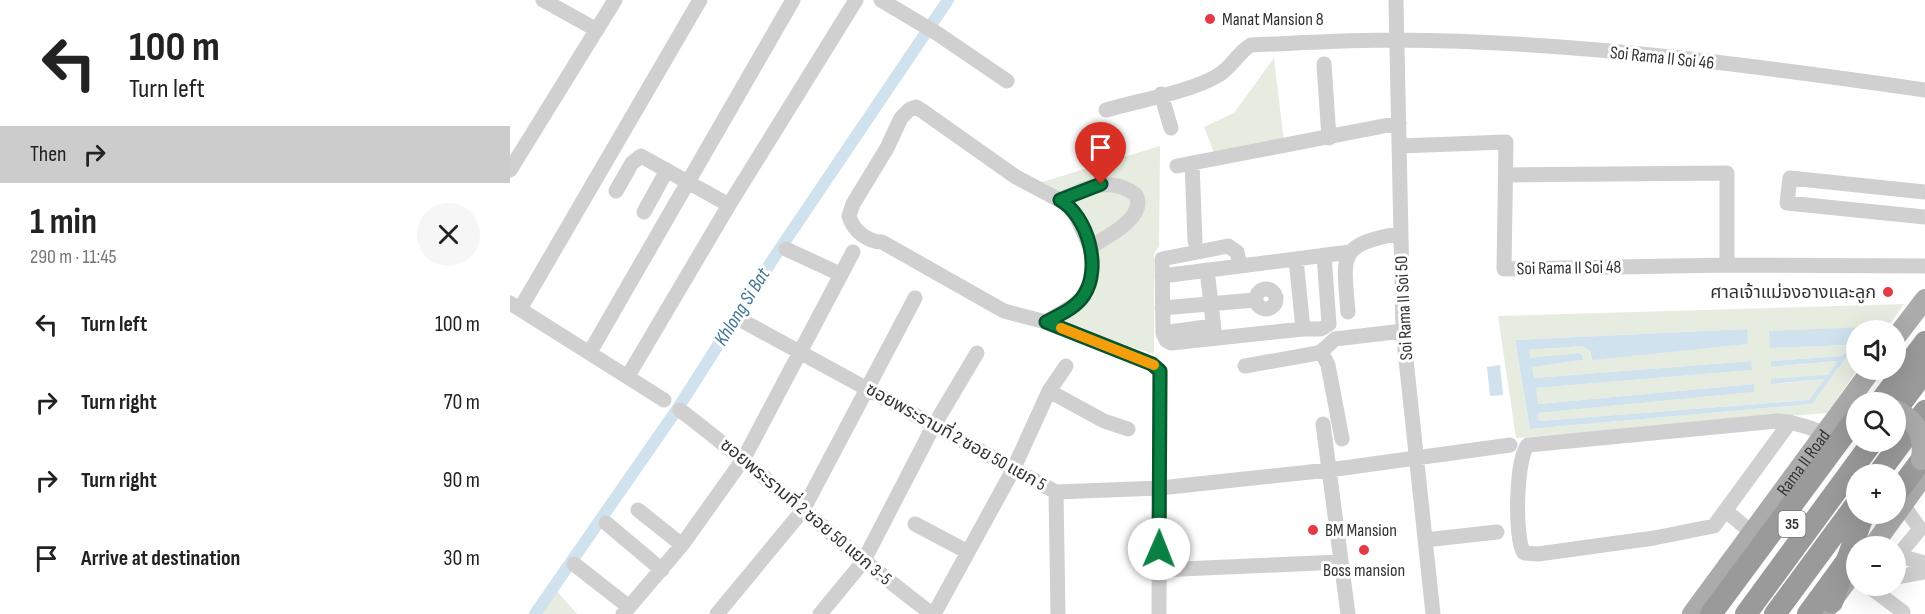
<!DOCTYPE html>
<meta charset="utf-8">
<style>
:root{--surface:#fff;--page:#f6f6f6;--text:#222;--muted:#767676}
body{margin:0;font-family:"Sofia Sans Condensed","Noto Sans Thai",sans-serif;background:var(--page);color:var(--text);height:100vh;display:flex;flex-direction:column;font-size:22px;white-space:nowrap}
*{box-sizing:border-box;margin:0}
p{font-size:20px;color:var(--muted)}
.icon{flex:none;width:33px;height:33px;fill:none;stroke:currentColor;stroke-width:2;stroke-linecap:round;stroke-linejoin:round}
.map{position:relative;flex:1;overflow:hidden}
.details{display:flex;flex-direction:column;background:var(--surface);width:510px}
.details>*{flex:none}
.banner{background:#fff;color:var(--text);overflow:hidden}
.controls{position:absolute;left:1336px;top:320px;display:grid;gap:12px}
.controls a{display:grid;place-items:center;width:60px;height:60px;border-radius:50%;background:var(--surface);box-shadow:0 6px 24px #0002;font-size:30px}
.pin{position:absolute;display:grid;place-items:center;width:51px;height:51px;color:#fff;margin:-62px -26px;border-radius:50% 50% 50% 0;rotate:-45deg;box-shadow:0 0 6px #0007}
.pin .icon{rotate:45deg}
.me{position:absolute;width:66px;margin:-33px;rotate:1deg;stroke-linejoin:round;filter:drop-shadow(0 0 4px #0008)}
.turn{display:flex;align-items:center;gap:21px;height:126px;padding:0 30px;font-size:27px}
.turn .icon{width:78px;height:78px;stroke-width:2.5}
.turn b{display:block;font-size:42px;line-height:51px}
.then{display:flex;align-items:center;height:57px;padding:0 30px;background:#0003;gap:12px;font-size:22px}
.round{display:grid;place-items:center;flex:none;width:63px;height:63px;border-radius:32px;background:var(--page)}
.head{display:flex;align-items:center;justify-content:space-between;height:102px;padding:0 30px}
h1{font-size:36px;font-weight:700;line-height:45px}
ul{padding:0;list-style:none}
li{display:flex;align-items:center;gap:18px;height:78px;padding:0 30px}
li div{flex:1}
li b{display:block;font-size:22px}
li em{font-style:normal}
main{display:flex;flex:1;min-height:0}
.map>svg:first-child{display:block}
</style>
<main>
<section class="details">
<div class="banner">
<div class="turn"><svg class="icon" aria-label="left" viewBox="0 0 24 24"><path d="M17 20v-9H6M10 6l-5 5 5 5"/></svg><div><b>100 m</b>Turn left</div></div>
<div class="then">Then<svg class="icon" aria-label="right" viewBox="0 0 24 24"><path d="M7 20v-9h11M14 6l5 5-5 5"/></svg></div>
</div>
<div class="head"><div><h1>1 min</h1><p>290 m · 11:45</p></div><a class="round"><svg class="icon" aria-label="close" viewBox="0 0 24 24"><path d="M6 6l12 12M18 6L6 18"/></svg></a></div>
<ul>
<li><svg class="icon" aria-label="left" viewBox="0 0 24 24"><path d="M17 20v-9H6M10 6l-5 5 5 5"/></svg><div><b>Turn left</b></div><em>100 m</em></li>
<li><svg class="icon" aria-label="right" viewBox="0 0 24 24"><path d="M7 20v-9h11M14 6l5 5-5 5"/></svg><div><b>Turn right</b></div><em>70 m</em></li>
<li><svg class="icon" aria-label="right" viewBox="0 0 24 24"><path d="M7 20v-9h11M14 6l5 5-5 5"/></svg><div><b>Turn right</b></div><em>90 m</em></li>
<li><svg class="icon" aria-label="arrive" viewBox="0 0 24 24"><path d="M6 21V4h12l-3 4 3 4H6"/></svg><div><b>Arrive at destination</b></div><em>30 m</em></li>
</ul>
</section>
<div class="map">
<svg width="1415" height="614" viewBox="0 0 1415 614">
<rect width="100%" height="100%" fill="#fff"/>
<path fill="#e6ecdf" d="M764,58l10,84 -69,13 -11,-28 30,-14z
M650,146l-1,100 -5,8v100l-96,-31 19,-12 19,-64 33,-24 3,-37 -76,7 -17,-10z
M603,190l20,10 -5,17 -36,22 -19,-40 4,-4z
M1394,304l-18,26 -116,1v17l81,-3 -9,11 -71,5v6l68,-6 -11,14 -56,9 53,-5 -16,21 -270,21 -1,-8 215,-21v-8l-215,20 -3,-16 216,-18v-9l-217,17 -2,-11 51,-7 -1,-5 -5,-2 -46,6 -2,-9 53,-4 8,5 1,8 156,-15v-15l-232,11 15,89 282,-25 45,-61 1,26 -31,44 -311,25 -18,-122z
M46,590l21,24h1h-37z"/>
<path fill="#cfe2ee" d="M1358,327l-11,3v13l-45,61 -282,25 -15,-89 232,-11 1,15 -156,16 -2,-9 -8,-5 -53,4 2,8 47,-5 4,2 1,5 -51,7 2,11 217,-17 1,9 -216,18 2,16 216,-20v8l-216,21 1,8 270,-21 15,-21 -53,5v-5l57,-4 10,-14 -67,6v-6l71,-5 8,-11 -80,3 -1,-17z
M990,365l3,30 -13,1 -3,-29z"/>
<g fill="none" stroke-linecap="round" stroke-linejoin="round">
<path stroke="#cfe2ee" stroke-width="12" d="M25,614l143,-206 95,-149 175,-259"/>
<path stroke="#d0d0d0" stroke-width="15" d="M33,0l54,30
M371,0l57,34 69,47
M886,0l7,331 30,283
M814,64l5,74
M651,94l10,34
M596,110c34,-10 81,-17 111,-34 15,-8 20,-23 34,-31 48,-2 97,-5 145,-5 177,1 354,25 529,50
M890,146l106,-4 -2,127 223,-4 198,1
M682,163l3,78
M667,166l222,-43
M0,170l105,-170
M996,175l221,-2v92
M106,191l16,-28 9,-7 88,49
M1415,192l-135,-14 -3,25 138,14
M550,200c25,-12 52,-25 76,-5 11,23 -31,43 -46,52
M134,212l23,-42
M276,249l54,25
M730,266l-3,-14 -9,-6 -66,13 1,74 3,7 5,3 132,-14 -7,-70
M697,270l8,68
M652,276l188,-24
M746 299a10 10 0 1 1 20 0a10 10 0 1 1-20 0Z
M0,303l154,97
M652,308l93,-8
M10,309l180,-309
M838,312c-5,-59 -10,-67 53,-79
M229,319l317,173 104,-4 169,-18 181,-25
M536,322l28,-17 10,-9 6,-14 3,-20 -3,-15 -14,-31 -9,-12 -51,-27 -95,-67 -5,-3 -6,2 -9,9 -14,30 -34,56 -4,12c4,15 19,26 33,26l122,69 42,11 106,42 8,7 -1,243
M793,329h18l8,-5 -5,-69
M653,333l50,-7
M812,351l13,-12 68,-8
M80,352l203,-352
M813,355l5,10 14,74
M735,366l73,-13
M118,376l101,-171 127,-205
M539,391l55,30 24,8
M170,410c86,65 165,139 252,204
M1280,422l-76,104 -60,12 -116,16 -14,-1c-10,-14 -8,-96 4,-108l249,-24c17,1 30,5 46,12
M813,424l25,190
M546,492l2,122
M128,510l44,35
M1216,511l24,20
M96,523l56,47
M405,524l51,27
M915,540l72,-8
M1389,556l26,7
M1386,558l24,-29 -17,-24
M64,564l55,43
M649,570l182,-8
M1386,577l29,-5
M1357,585l36,27
M113,614l59,-69 62,-87 109,-206
M207,614l86,-104 112,-212
M310,614l43,-52 70,-135 44,-74
M424,614l79,-144 36,-79 17,-25"/>
<g stroke="#ababab" stroke-width="20">
<path d="M1386,337l29,-38"/>
<path d="M1363,546l52,-72"/>
<path id="s1" d="M1182,614l180,-245"/>
<path d="M1313,614l34,-47"/>
</g>
<path stroke="#9a9a9a" stroke-width="22" d="M1370,402l45,-60
M1386,410l29,-39
M1368,474l47,-63
M1386,494l29,-39
M1322,602l32,-89
M1201,614l146,-197
M1236,614l127,-173
M1265,614l82,-111"/>
<path stroke="#ababab" stroke-width="20" d="M1386,410c22,10 28,27 25,50"/>
<path stroke="#9a9a9a" stroke-width="22" d="M1298,614l49,-67"/>
</g>
<g fill="none" stroke-linecap="round" stroke-linejoin="round">
<defs>
<path id="route" d="M591,184l-41,16c28,16 42,68 24,95 -8,13 -25,20 -38,27l106,42 8,7 -1,178"/>
</defs>
<use href="#route" stroke="#07532c" stroke-width="15"/>
<use href="#route" stroke="#0b8043" stroke-width="10"/>
<path stroke="#f59e0b" stroke-width="10" d="M551,328l93,37"/>
</g>
<g fill="#e63946" stroke="#fff" stroke-width="2">
<circle cx="700" cy="19" r="6"/>
<circle cx="1378" cy="292" r="6"/>
<circle cx="803" cy="530" r="6"/>
<circle cx="854" cy="550" r="6"/>
</g>
<g text-anchor="middle" dominant-baseline="central" stroke-width="6" stroke-linejoin="round" paint-order="stroke">
<rect fill="#fff" stroke="#707070" stroke-width="1.5" x="1268.5" y="511" width="27" height="26" rx="4.5"/>
<g font-size="16" font-weight="bold" fill="#333">
<text x="1282" y="524">35</text>
</g>
<g font-size="18" fill="#333" stroke="#fff" text-anchor="start">
<text x="712" y="19">Manat Mansion 8</text>
<text x="1366" y="292" text-anchor="end">ศาลเจ้าแม่จงอางและลูก</text>
<text x="815" y="530">BM Mansion</text>
<text x="854" y="570" text-anchor="middle">Boss mansion</text>
</g>
<g font-size="18" fill="#333" stroke="#fff">
<text transform="translate(1152 58) rotate(6)">Soi Rama II Soi 46</text>
<text transform="translate(1059 268) rotate(-1)">Soi Rama II Soi 48</text>
<text transform="translate(894 308) rotate(-93)">Soi Rama II Soi 50</text>
<text transform="translate(446 437) rotate(29)">ซอยพระรามที่ 2 ซอย 50 แยก 5</text>
<text stroke="none"><textPath href="#s1" startOffset="188">Rama II Road</textPath></text>
<text transform="translate(296 512) rotate(40)">ซอยพระรามที่ 2 ซอย 50 แยก 3-5</text>
</g>
<g font-size="20" font-style="italic" fill="#3f7597" stroke="#fff">
<text transform="translate(232 307) rotate(-58)">Khlong Si Bat</text>
</g>
</g>
</svg>
<div class="controls">
<a><svg class="icon" aria-label="sound" viewBox="0 0 24 24"><path d="M4 9h4l5-4v14l-5-4H4zM17 9q2 3 0 6"/></svg></a>
<a><svg class="icon" aria-label="search" viewBox="0 0 24 24"><circle cx="10" cy="10" r="6"/><path d="M15 15l6 6"/></svg></a>
<a>+</a>
<a>−</a>
</div>
<div class="pin" style="left:591px;top:184px;background:#d93025"><svg class="icon" aria-label="arrive" viewBox="0 0 24 24"><path d="M6 21V4h12l-3 4 3 4H6"/></svg></div>
<svg class="me" style="left:649px;top:549px" viewBox="-20 -20 40 40"><circle r="19" fill="#fff"/><path d="M0-13L10 11 0 6-10 11z" fill="#0b8043"/></svg>
</div>
</main>
